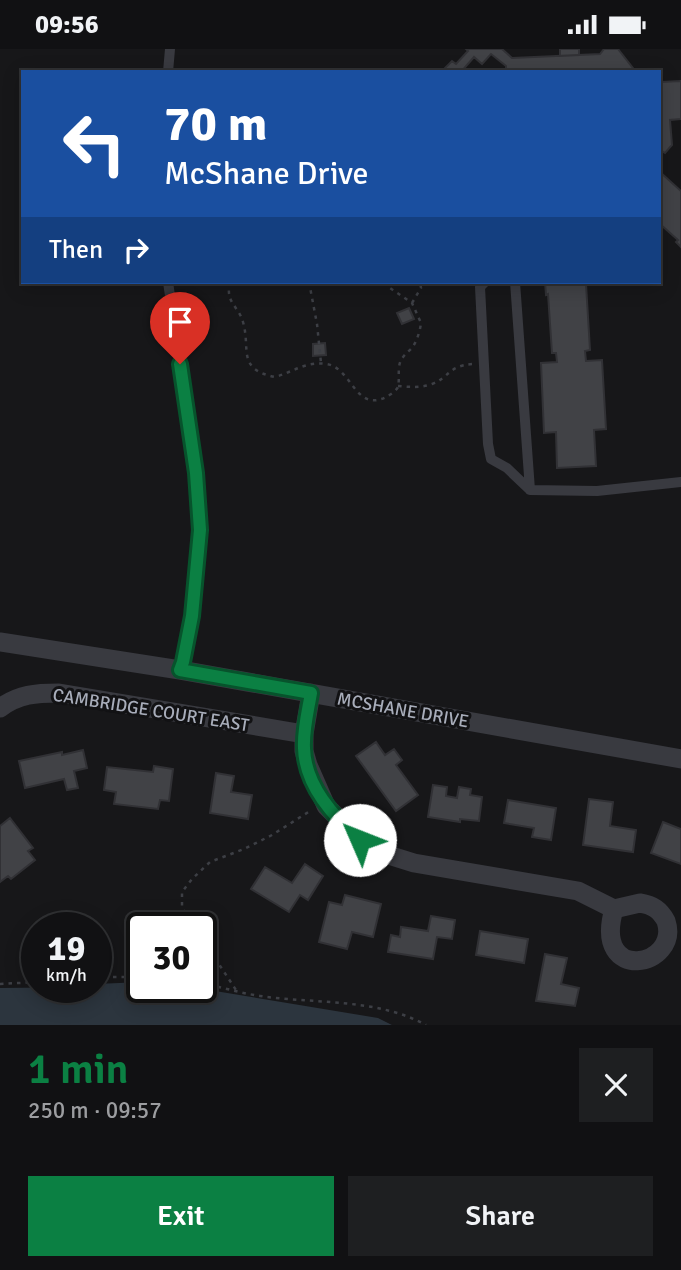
<!DOCTYPE html>
<meta charset="utf-8">
<style>
:root{--surface:#111113;--page:#1e1f21;--text:#f1f3f6;--muted:#9c9da0;--line:#303133;--accent:#0b8043}
body{margin:0;font-family:Signika,sans-serif;background:var(--page);color:var(--text);height:100vh;display:flex;flex-direction:column;font-size:26px;white-space:nowrap}
*{box-sizing:border-box;margin:0}
p{font-size:23px;color:var(--muted)}
.icon{flex:none;width:38px;height:38px;fill:none;stroke:currentColor;stroke-width:2;stroke-linecap:round;stroke-linejoin:round}
.map{position:relative;height:976px;overflow:hidden}
.drawer{display:flex;flex-direction:column;background:var(--surface);flex:1}
.drawer>*{flex:none}
.banner{position:absolute;left:21px;top:21px;width:640px;height:214px;border-radius:0px;box-shadow:0 4px 18px #0003,0 0 0 2px var(--line);background:#1a4fa0;color:#fff;overflow:hidden}
.speed{position:absolute;left:21px;top:863px;display:flex;gap:14px;font-size:35px;font-weight:700;text-align:center}
.speed>*{display:grid;place-content:center;width:91px;height:91px;border-radius:50%;background:var(--surface);box-shadow:0 4px 18px #0003,0 0 0 2px var(--line);line-height:1}
.speed small{font-size:18px;font-weight:400}
.speed .limit{border:4px solid #111;border-radius:10px;background:#fff;color:#111}
.pin{position:absolute;display:grid;place-items:center;width:60px;height:60px;color:#fff;margin:-72px -30px;border-radius:50% 50% 50% 0;rotate:-45deg;box-shadow:0 0 7px #0007}
.pin .icon{rotate:45deg}
.me{position:absolute;width:77px;margin:-38px;rotate:314deg;stroke-linejoin:round;filter:drop-shadow(0 0 5px #0008)}
.turn{display:flex;align-items:center;gap:24px;height:147px;padding:0 28px;font-size:32px}
.turn .icon{width:91px;height:91px;stroke-width:2.5}
.turn b{display:block;font-size:49px;line-height:60px}
.then{display:flex;align-items:center;height:66px;padding:0 28px;background:#0003;gap:14px;font-size:26px}
.round{display:grid;place-items:center;flex:none;width:74px;height:74px;border-radius:0px;background:var(--page)}
.overview{display:flex;align-items:center;justify-content:space-between;height:119px;padding:0 28px}
h1{font-size:42px;font-weight:600;line-height:52px;color:var(--accent)}
.action{display:flex;gap:14px;margin-top:auto;padding:14px 28px}
.action a{flex:1;height:80px;border-radius:0px;background:var(--accent);color:#fff;font-size:28px;font-weight:600;line-height:80px;text-align:center}
.action a+a{background:var(--page);color:var(--text)}
.status{display:flex;justify-content:space-between;align-items:center;height:49px;padding:0 35px;background:var(--surface);direction:ltr}
.status svg{height:19px;fill:currentColor}
.map>svg:first-child{display:block}
</style>
<div class="status"><b>09:56</b><svg viewBox="0 0 49 12"><path d="M0 12V9h3v3zM5 12V6h3v6zM10 12V3h3v9zM15 12V0h3v12zM26 1h20v11H26zM47 4h2v5h-2z"/></svg></div>
<div class="map">
<svg width="681" height="976" viewBox="0 0 681 976">
<rect width="100%" height="100%" fill="#171719"/>
<path fill="#2c353e" d="M142,933v5h49l187,31 14,7h-392v-37l96,-1v-3z"/>
<path fill="#414246" stroke="#313135" stroke-width="2" d="M466,0h36l10,9 88,-4 4,-5h14l18,23h-130v-6l-15,-12 -9,10 -8,-7 -13,15h-20l11,-11 4,3 12,-13z
M560,0h19v6l-19,1z
M660,29l1,4 20,-1v38l-11,1 2,25 -7,8 -5,-3v-11l2,-2v-6h-2z
M660,123l21,19v56l-5,-5 2,-2 -18,-16z
M545,233h38l1,2h2l4,66 -5,1 1,10 16,-1 4,69 -12,1 2,36 -39,2 -1,-36 -12,1 -3,-70 16,-1 -1,-9h-4l-4,-59 -2,1z
M409,259l5,11 -12,5 -5,-11z
M325,294l1,12 -13,1v-12z
M376,693l9,13 9,-6 8,11 -6,5 22,30 -22,16 -40,-55z
M83,701l4,18 -13,3 4,17 -11,2 -3,-11 -39,9 -6,-27 43,-9v3z
M154,717l19,3 -4,32 -9,-1 -2,9 -44,-5 2,-12 -12,-2 3,-23 46,5z
M216,724l18,3 -3,16 21,3 -4,24 -38,-6z
M433,736l14,2 -1,9 11,2 2,-11 12,2 -1,6 12,2 -3,24 -19,-2v3l-32,-5z
M589,750l24,3 -3,24 26,4 -3,22 -50,-7z
M508,751l48,8 -5,32 -19,-3 2,-9 -30,-5z
M10,769l23,30 -5,3 7,9 -24,19 -3,-3 -8,6v-56z
M663,773l18,7v35l-30,-11z
M305,815l18,12 -15,24 -8,-5 -11,17 -38,-23 14,-22 27,16z
M345,846l36,9 -8,33 -21,-5 -5,17 -28,-7 10,-40 13,3z
M431,867l24,4 -3,19 -15,-2 -4,22 -45,-7 3,-17 9,2 1,-10 27,4z
M480,882l48,8 -4,24 -48,-8z
M545,905l22,4 -6,26 18,4 -4,18 -39,-5z"/>
<g fill="none" stroke-linecap="round" stroke-linejoin="round">
<path stroke="#3d3f45" stroke-width="2.5" stroke-dasharray="3.5 5" stroke-linecap="butt" d="M230,233c-5,21 8,23 13,40 8,27 -7,47 32,55 18,-5 31,-16 51,-13 26,3 29,49 60,33 4,-2 10,-6 12,-10 2,-9 -1,-19 3,-27 3,-5 7,-8 11,-12 5,-7 8,-17 9,-25l-9,-20 -25,-17 -2,-4
M309,233l8,42 4,39
M412,254l9,-15 -1,-6
M398,337c12,1 23,2 34,-2 18,-7 16,-18 40,-20
M195,878l-13,-19v-16l10,-13 18,-17 34,-13 28,-14 38,-24
M201,888l35,53
M96,928h46
M201,934c20,4 39,10 59,13 55,8 117,2 166,29
M0,935l37,-2"/>
<path stroke="#393a40" stroke-width="10" d="M168,23l2,-23
M168,233l28,191 4,57 -8,86 -9,46 -3,8
M485,233l-5,5 8,157 3,15 16,9 23,22
M515,233l15,208 67,1 84,-9"/>
<path stroke="#393a40" stroke-width="19" d="M0,593l180,28 501,89
M311,644l-7,41v17l4,14 18,41 34,34 22,13 32,10 164,28 36,18
M0,659c19,-14 36,-15 59,-15l245,41
M640,854c13,2 20,7 26,18 15,46 -74,64 -52,-12z"/>
</g>
<g fill="none" stroke-linecap="round" stroke-linejoin="round">
<defs>
<path id="route" d="M180,315l16,109 4,57 -8,86 -9,46 -3,8 131,23c-3,18 -8,37 -7,55 1,38 30,69 56,92"/>
</defs>
<use href="#route" stroke="#07532c" stroke-width="18"/>
<use href="#route" stroke="#0b8043" stroke-width="12"/>
</g>
<g text-anchor="middle" dominant-baseline="central" stroke-width="6" stroke-linejoin="round" paint-order="stroke">
<g font-size="18" fill="#a8adba" stroke="#121214">
<text transform="translate(151 661) rotate(9)">CAMBRIDGE COURT EAST</text>
<text transform="translate(403 661) rotate(10)">MCSHANE DRIVE</text>
</g>
</g>
</svg>
<div class="speed"><div>19<small>km/h</small></div><div class="limit">30</div></div>
<div class="pin" style="left:180px;top:315px;background:#d93025"><svg class="icon" aria-label="arrive" viewBox="0 0 24 24"><path d="M6 21V4h12l-3 4 3 4H6"/></svg></div>
<svg class="me" style="left:360px;top:791px" viewBox="-20 -20 40 40"><circle r="19" fill="#fff"/><path d="M0-13L10 11 0 6-10 11z" fill="#0b8043"/></svg>
<div class="banner">
<div class="turn"><svg class="icon" aria-label="left" viewBox="0 0 24 24"><path d="M17 20v-9H6M10 6l-5 5 5 5"/></svg><div><b>70 m</b>McShane Drive</div></div>
<div class="then">Then<svg class="icon" aria-label="right" viewBox="0 0 24 24"><path d="M7 20v-9h11M14 6l5 5-5 5"/></svg></div>
</div>
</div>
<section class="drawer">
<div class="overview"><div><h1>1 min</h1><p>250 m · 09:57</p></div><a class="round"><svg class="icon" aria-label="close" viewBox="0 0 24 24"><path d="M6 6l12 12M18 6L6 18"/></svg></a></div>
<div class="action"><a>Exit</a><a>Share</a></div>
</section>
